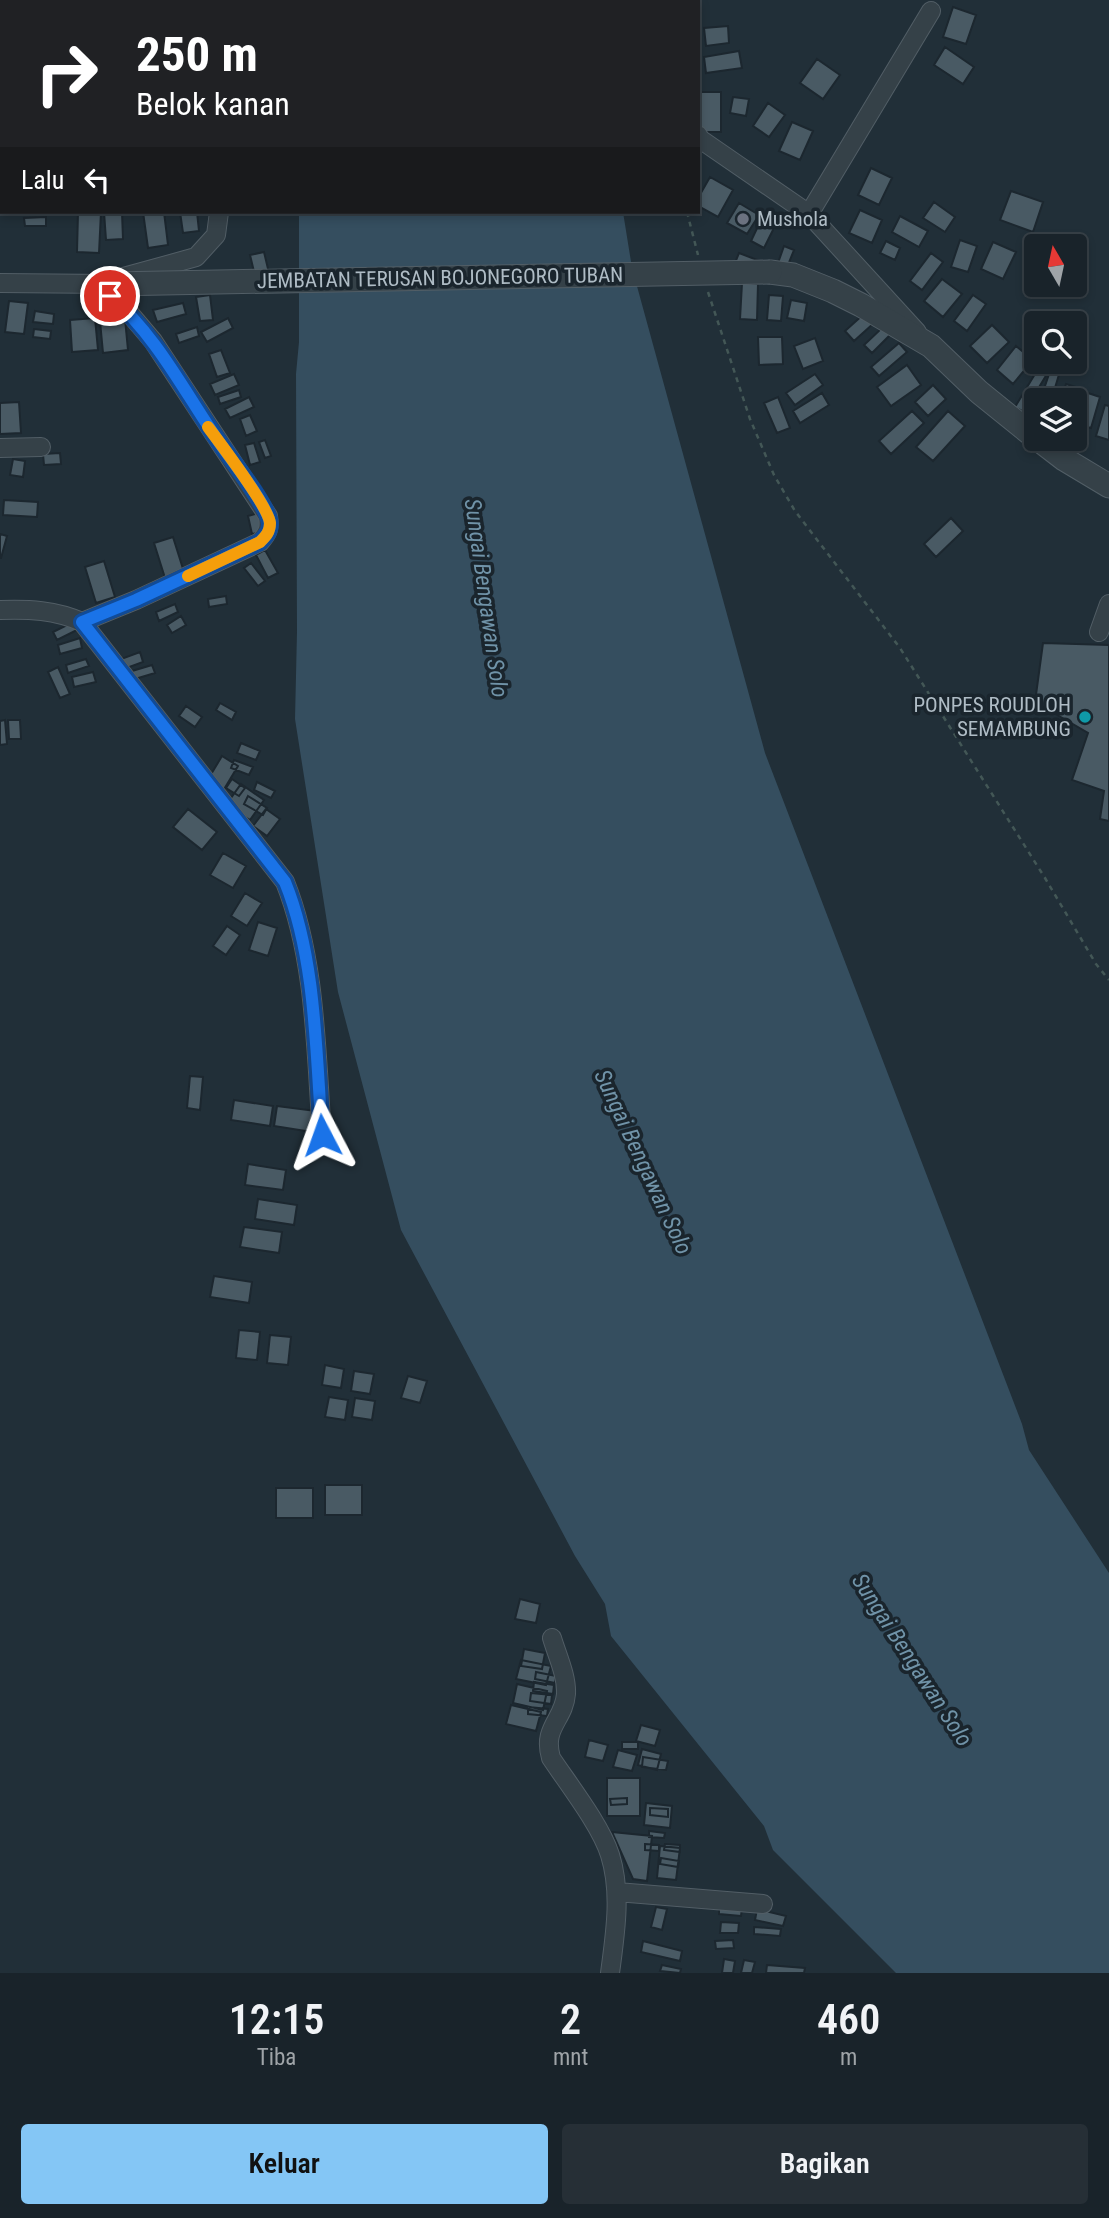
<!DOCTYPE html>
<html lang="id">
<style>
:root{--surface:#19232a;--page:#262f36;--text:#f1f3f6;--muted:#9fa4a8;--line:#374047;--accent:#84c6f5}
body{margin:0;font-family:"Roboto Condensed",sans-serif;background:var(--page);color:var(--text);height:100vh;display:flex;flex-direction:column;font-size:26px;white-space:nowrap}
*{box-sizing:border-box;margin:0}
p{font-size:23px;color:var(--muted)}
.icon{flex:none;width:38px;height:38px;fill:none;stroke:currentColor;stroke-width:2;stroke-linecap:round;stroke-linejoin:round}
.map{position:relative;height:1973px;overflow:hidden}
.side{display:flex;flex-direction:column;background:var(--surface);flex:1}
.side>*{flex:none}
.hud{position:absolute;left:0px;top:0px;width:700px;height:214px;box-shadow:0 4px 10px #0003,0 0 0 2px var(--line);background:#202124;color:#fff;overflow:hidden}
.needle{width:46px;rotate:351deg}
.controls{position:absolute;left:1024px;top:234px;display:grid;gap:14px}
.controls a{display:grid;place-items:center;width:63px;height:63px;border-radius:7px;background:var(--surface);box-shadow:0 4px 10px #0003,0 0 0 2px var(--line);font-size:35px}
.pin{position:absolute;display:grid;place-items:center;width:60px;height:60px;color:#fff;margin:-30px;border:4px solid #fff;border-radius:50%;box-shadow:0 2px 7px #0007}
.me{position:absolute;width:77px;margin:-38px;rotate:356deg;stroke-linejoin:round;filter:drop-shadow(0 0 5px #0008)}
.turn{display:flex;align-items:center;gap:24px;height:147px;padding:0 21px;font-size:32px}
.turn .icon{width:91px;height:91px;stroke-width:2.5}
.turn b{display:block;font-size:49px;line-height:60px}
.then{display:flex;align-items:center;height:66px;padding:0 21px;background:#0003;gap:14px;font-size:26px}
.eta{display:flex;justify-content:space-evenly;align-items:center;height:119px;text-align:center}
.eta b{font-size:42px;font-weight:600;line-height:49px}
.button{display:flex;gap:14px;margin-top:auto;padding:14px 21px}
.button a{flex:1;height:80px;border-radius:7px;background:var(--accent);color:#111;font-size:28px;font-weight:600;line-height:80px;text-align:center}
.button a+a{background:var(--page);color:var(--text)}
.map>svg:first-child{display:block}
</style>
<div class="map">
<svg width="1109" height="1973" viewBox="0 0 1109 1973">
<rect width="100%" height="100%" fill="#212f38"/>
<path fill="#354e5f" d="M298,0h317v2h-317z
M299,212h324l9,56 133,485 257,671 7,26 80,123v400h-213l-123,-123 -9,-24 -153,-190 -6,-32 -30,-48 -174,-326 -63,-238 -43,-273 2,-87 -1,-258 3,-32z"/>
<path fill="#495a64" stroke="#1c272f" stroke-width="2" d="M953,7l23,8 -10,29 -23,-7z
M728,26l1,17 -23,3 -2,-18z
M945,47l29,20 -11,17 -29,-19z
M739,51l3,17 -36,5 -2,-16z
M817,59l23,16 -17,24 -23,-16z
M699,92h22v40h-22z
M733,97l16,2 -3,17 -16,-3z
M768,103l17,12 -16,22 -16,-11z
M792,122l21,9 -13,29 -21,-9z
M871,168l21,10 -13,27 -21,-10z
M710,177l23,13 -15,27 -20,-11v-8z
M1011,191l32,11 -10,30 -33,-12z
M934,202l21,15 -10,15 -22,-14z
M739,203l20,12 -12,19 -20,-11z
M860,210l22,10 -10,23 -23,-10z
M78,212h23l-2,41 -22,-1z
M104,212h18l1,27 -17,1z
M143,212h21l4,33 -20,3z
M180,212h17l2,19 -16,2z
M900,216l28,15 -9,16 -27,-15z
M46,217v9h-21l-1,-8z
M760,222l14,6 -10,20 -13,-7z
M960,240l17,6 -9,26 -17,-5z
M886,241l14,7 -5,12 -15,-7z
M993,242l23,10 -13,27 -22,-10z
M784,246l10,4 -12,30 -9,-3z
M264,252l5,21 -14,3 -5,-21z
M739,253l26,10h-30z
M931,253l12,9 -21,28 -12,-9z
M942,279l20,15 -19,23 -19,-16z
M742,283l16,1 -1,36 -17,-1z
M210,295l3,25 -13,1 -4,-24z
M769,295l14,1 -2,25 -14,-1z
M973,295l13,9 -19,27 -13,-10z
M791,300l16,3 -3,18 -17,-3z
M9,301l19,2 -4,31 -19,-2z
M183,303l3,11 -29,8 -4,-12z
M35,311l19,3 -1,10 -20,-2z
M1045,312l18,12h-26z
M865,313l9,10 -20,18 -9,-10z
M95,318l3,32 -26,2 -2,-32z
M228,318l5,10 -26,14 -6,-10z
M125,319l3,31 -25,3 -3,-32z
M992,325l17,17 -22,21 -17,-17z
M197,327l2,9 -20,7 -3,-9z
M883,327l8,7 -19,19 -8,-8z
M34,329l17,2 -1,8 -17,-2z
M758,337h24l1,27 -24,1z
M815,338l8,23 -20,8 -9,-23z
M899,343l8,9 -28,24 -8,-9z
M1016,346l17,14 -20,24 -16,-14z
M221,350l9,23 -13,4 -8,-23z
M907,365l14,20 -30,21 -14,-19z
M1052,365l9,3 -10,33h-11z
M1038,369l9,5 -23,38 -9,-5z
M234,374l5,11 -24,10 -5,-11z
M815,374l8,11 -28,20 -9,-12z
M1066,384l16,5 -8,25v-13h-13z
M933,385l13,14 -18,17 -13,-14z
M239,390l2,7 -21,7 -2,-7z
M1085,392l15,5 -9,31 -16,-4z
M822,393l7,12 -29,18 -7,-12z
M249,397l5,10 -24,11 -5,-9z
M778,397l12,31 -13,5 -13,-30z
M19,402l2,31 -21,1v-31z
M1105,405l4,1v34l-13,-4z
M912,411l12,12 -33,31 -12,-13z
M948,411l17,15 -32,35 -17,-14z
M250,415l7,16 -11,5 -6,-17z
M265,440l6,16 -6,2 -6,-16z
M254,443l6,19 -10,3 -5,-20z
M60,453l1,11 -17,1 -1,-11z
M13,459l12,2 -2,16 -13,-2z
M4,500l34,2 -1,15 -34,-2z
M259,513l4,19 -11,2 -4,-18z
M951,518l12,13 -27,26 -12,-13z
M0,534l7,2 -6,22h-1z
M173,537l11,35 -19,6 -11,-35z
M265,550l13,23 -10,5 -12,-23z
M104,561l11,36 -19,6 -11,-36z
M251,563l14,18 -7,5 -14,-18z
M226,596l1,8 -18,3 -1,-8z
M175,604l3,8 -19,9 -3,-9z
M181,616l5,9 -14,8 -5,-8z
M73,622l4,8 -20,10 -4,-8z
M80,638l2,10 -22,6 -2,-9z
M1043,643l66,2v176l-9,-2 4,-28 -32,-11 16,-47 -53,-31z
M140,652l3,10 -19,7 -3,-10z
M86,659l3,7 -21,7 -2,-8z
M152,665l3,8 -20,6 -3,-8z
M58,667l12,27 -10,4 -12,-26z
M93,672l3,10 -22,5 -2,-10z
M220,703l16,9 -4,8 -16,-10z
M186,706l16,11 -7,10 -16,-11z
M5,720l2,24 -7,1v-24z
M8,720h12l1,19h-12z
M241,743l19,8 -4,9 -19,-7z
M222,756l16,10 -15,25 -16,-10z
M234,760l19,7 -4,8 -18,-7z
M232,779l13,9 -6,8 -13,-8z
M257,782l18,9 -4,7 -17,-8z
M241,784l23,16 -14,20 -24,-15z
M248,796l19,12 -4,7 -19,-11z
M188,809l29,23 -15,18 -29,-23z
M266,809l14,10 -13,17 -14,-10z
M223,853l23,13 -13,22 -23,-13z
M245,893l17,10 -15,23 -16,-10z
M258,922l19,6 -9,28 -19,-6z
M227,926l13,9 -14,20 -13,-9z
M190,1076l13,1 -3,33 -13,-2z
M234,1100l39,6 -3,20 -39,-6z
M277,1106l39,5 -4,21 -38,-6z
M248,1164l38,6 -3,20 -38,-5z
M258,1199l39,6 -3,20 -39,-6z
M244,1227l38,5 -3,21 -39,-6z
M214,1276l38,6 -3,21 -39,-6z
M239,1330l21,2 -3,28 -21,-2z
M270,1335l21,2 -3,28 -21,-2z
M325,1365l19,4 -3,19 -19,-3z
M354,1371l20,3 -4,20 -19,-3z
M408,1376l19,5 -7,22 -19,-5z
M329,1397l19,3 -3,20 -20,-3z
M355,1398l20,3 -3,19 -20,-3z
M325,1485h37v30h-37z
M276,1488h37v30h-37z
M520,1599l20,5 -4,19 -21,-4z
M524,1649l21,4 -3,16 -21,-3z
M521,1660l30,6 -5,19 -30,-6z
M536,1672l20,4 -1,7 -20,-4z
M534,1682l20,3 -1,9 -20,-3z
M517,1684l30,7 -4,19 -30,-7z
M531,1693l21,2 -1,9 -21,-3z
M511,1705l30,7 -5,19 -30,-7z
M528,1707l20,2 -1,7 -19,-2z
M641,1725l19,5 -5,16 -19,-5z
M589,1740l19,5 -5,16 -18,-4z
M622,1742h16v7h-16z
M642,1749l19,5 -4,16 -19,-5z
M618,1750l19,5 -5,16 -19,-4z
M643,1757l25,4 -2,9 -24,-3z
M607,1778h33v38h-33z
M627,1798v6l-16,1 -1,-6z
M646,1803l26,3 -2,22 -26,-3z
M650,1808l18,1v8l-18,-2z
M649,1831l16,2 -1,5 -15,-1z
M612,1832l40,4 -5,45 -14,-2z
M645,1844l14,1v6l-14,-1z
M665,1844l15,1v7l-16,-2z
M660,1846l20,2 -4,32 -19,-2z
M661,1858l18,3 -1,6 -18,-3z
M719,1906l23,2 -1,8 -22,-2z
M656,1907l11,2 -5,21 -11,-3z
M757,1909l29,7 -3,10 -28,-6z
M721,1922l18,1 -1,10h-18z
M754,1927l27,2 -1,7 -26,-2z
M733,1940l1,8 -18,1 -1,-8z
M643,1941l39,10 -2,10 -39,-9z
M724,1959l11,2 -2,12h-11z
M744,1960l11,2 -3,11h-11z
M662,1965l19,4 -1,4 -20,-2z
M767,1965l38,3 -1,5h-38z"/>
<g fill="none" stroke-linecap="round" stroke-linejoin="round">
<defs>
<path id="minor" d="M677,2v-2
M698,135l2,4 109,75 108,118
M809,214l122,-203
M120,278l76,-21 20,-22 3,-23
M0,283l108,1
M0,448l41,-1
M0,610c29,-1 55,0 82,12l54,-22 124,-58c8,-9 10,-14 8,-26l-115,-175 -28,-33 -29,-24
M82,622l203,260c31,77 31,171 37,253
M1099,632l10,-28
M552,1638c5,17 15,38 14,56 -2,26 -24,33 -15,64 18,27 50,68 59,97 12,38 5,80 0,118
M617,1892l146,12"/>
<path id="tertiary" d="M770,272l23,3 40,16 28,14 70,41 48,46 57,46
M1038,439l26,20 45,27"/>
</defs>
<use href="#minor" stroke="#525e66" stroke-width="20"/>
<use href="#tertiary" stroke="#525e66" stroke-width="25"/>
<path stroke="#435756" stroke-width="2.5" stroke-dasharray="5 5" stroke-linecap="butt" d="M687,212l11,43
M708,292l42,127 24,56 21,36 105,137 145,230 51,86 13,16"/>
<use href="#minor" stroke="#354148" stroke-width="18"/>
<use href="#tertiary" stroke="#354148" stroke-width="23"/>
<defs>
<path id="tertiary-bridge" d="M111,284l659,-12"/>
</defs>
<use href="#tertiary-bridge" stroke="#525e66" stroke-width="25" stroke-linecap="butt"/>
<use href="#tertiary-bridge" stroke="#354148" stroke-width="23"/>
</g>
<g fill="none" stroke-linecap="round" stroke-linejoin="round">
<defs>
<path id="route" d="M110,296c47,40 75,97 109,146 13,19 43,56 50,77 3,10 -2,16 -9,23l-124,58 -54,22 203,260c31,76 31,172 37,253"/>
</defs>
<use href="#route" stroke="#114b97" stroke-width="18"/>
<use href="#route" stroke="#1a73e8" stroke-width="12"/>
<path stroke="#f59e0b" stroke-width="12" d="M188,576l72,-34c6,-6 10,-10 10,-19 -1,-15 -50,-80 -62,-96"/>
</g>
<circle fill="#6b7280" stroke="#1a252d" stroke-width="2.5" cx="743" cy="219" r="7"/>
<circle fill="#0f9aa8" stroke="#1a252d" stroke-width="2.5" cx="1085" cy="717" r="7"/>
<g text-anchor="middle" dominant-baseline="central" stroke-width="7" stroke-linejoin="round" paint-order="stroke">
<g font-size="21" fill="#afbcc5" stroke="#1a252d" text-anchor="start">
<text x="757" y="219">Mushola</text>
<text x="1071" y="705" text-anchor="end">PONPES ROUDLOH<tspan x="1071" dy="24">SEMAMBUNG</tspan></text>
</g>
<g font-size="21" fill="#afbcc5" stroke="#1a252d">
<text transform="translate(440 278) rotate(-1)">JEMBATAN TERUSAN BOJONEGORO TUBAN</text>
</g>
<g font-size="23" font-style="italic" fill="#7093a8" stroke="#1a252d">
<text transform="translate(486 598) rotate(82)">Sungai Bengawan Solo</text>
<text transform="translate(643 1162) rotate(65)">Sungai Bengawan Solo</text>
<text transform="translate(912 1660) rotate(57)">Sungai Bengawan Solo</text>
</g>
</g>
</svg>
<div class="controls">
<a><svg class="needle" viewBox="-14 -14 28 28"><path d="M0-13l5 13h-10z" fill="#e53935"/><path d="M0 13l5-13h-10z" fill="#9fa4a8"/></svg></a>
<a><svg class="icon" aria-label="search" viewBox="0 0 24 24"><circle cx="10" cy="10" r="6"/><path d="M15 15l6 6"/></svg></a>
<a><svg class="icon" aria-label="layers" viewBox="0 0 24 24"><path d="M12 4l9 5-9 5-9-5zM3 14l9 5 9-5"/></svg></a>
</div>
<div class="pin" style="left:110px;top:296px;background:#d93025"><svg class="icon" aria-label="arrive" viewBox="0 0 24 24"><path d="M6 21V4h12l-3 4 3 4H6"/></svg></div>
<svg class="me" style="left:322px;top:1135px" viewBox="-20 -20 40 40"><path d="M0-17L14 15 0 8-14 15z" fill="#1a73e8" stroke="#fff" stroke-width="4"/></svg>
<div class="hud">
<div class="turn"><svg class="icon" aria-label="right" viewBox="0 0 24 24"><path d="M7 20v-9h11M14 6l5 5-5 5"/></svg><div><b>250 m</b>Belok kanan</div></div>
<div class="then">Lalu<svg class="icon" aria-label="left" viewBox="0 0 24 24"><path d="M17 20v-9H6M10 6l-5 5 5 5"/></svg></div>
</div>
</div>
<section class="side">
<div class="eta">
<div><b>12:15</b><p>Tiba</p></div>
<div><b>2</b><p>mnt</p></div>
<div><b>460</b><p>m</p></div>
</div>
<div class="button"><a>Keluar</a><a>Bagikan</a></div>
</section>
